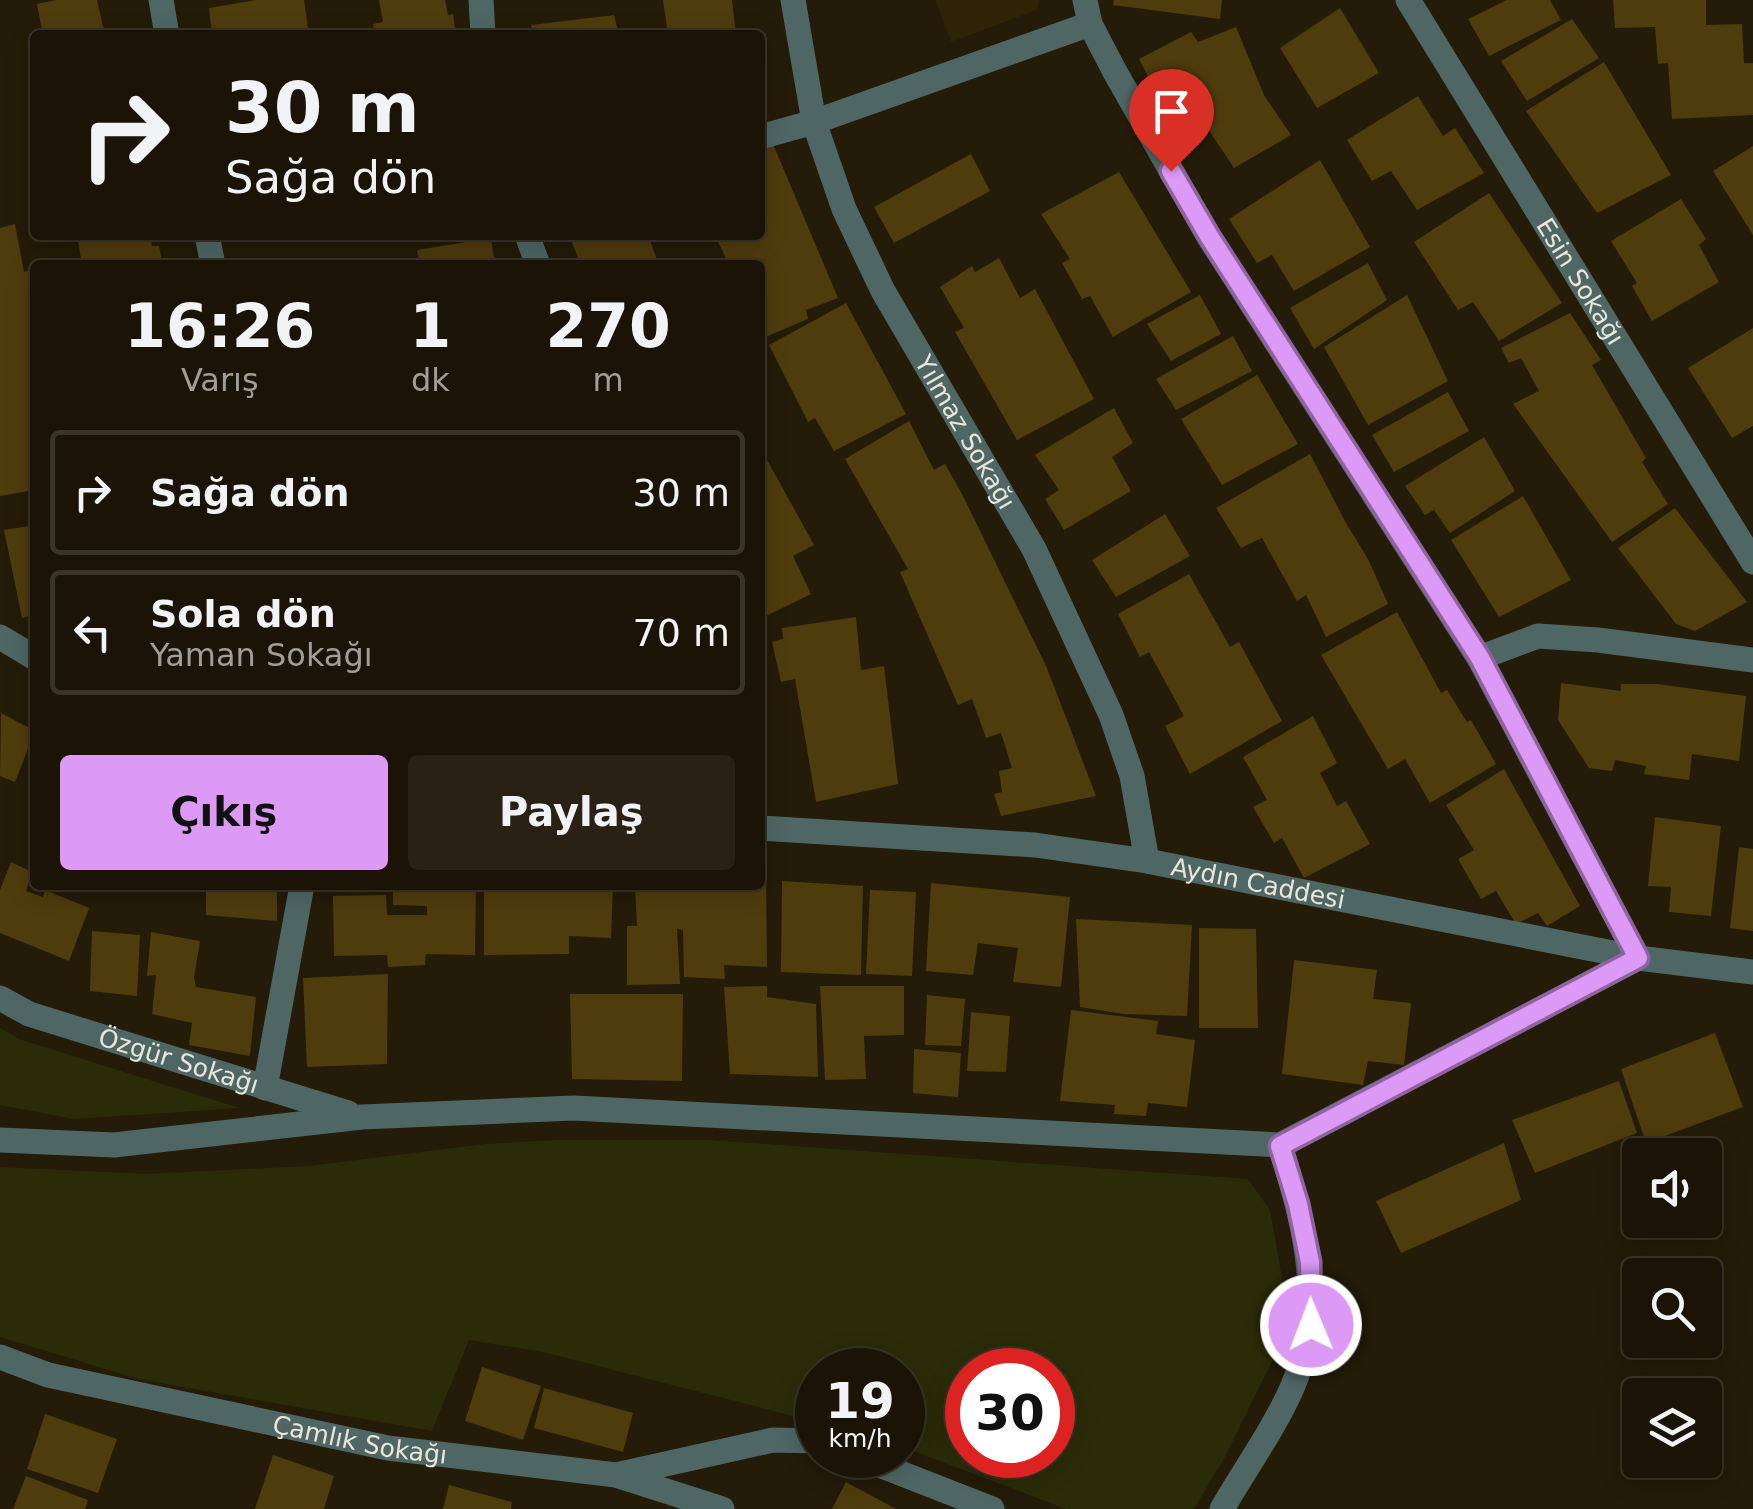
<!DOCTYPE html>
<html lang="tr">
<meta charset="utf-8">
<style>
:root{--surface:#1b1406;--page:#282114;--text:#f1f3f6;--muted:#a09e9b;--line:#393328;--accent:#dc99f5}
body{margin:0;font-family:"DejaVu Sans",sans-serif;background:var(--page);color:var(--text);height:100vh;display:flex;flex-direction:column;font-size:38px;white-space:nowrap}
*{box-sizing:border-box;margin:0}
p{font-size:32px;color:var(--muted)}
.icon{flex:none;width:55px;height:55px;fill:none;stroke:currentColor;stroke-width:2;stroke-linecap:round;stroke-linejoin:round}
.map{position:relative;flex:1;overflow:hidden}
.drawer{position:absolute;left:30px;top:260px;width:735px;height:630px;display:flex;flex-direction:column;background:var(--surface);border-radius:10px;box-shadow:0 5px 25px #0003,0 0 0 2px var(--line)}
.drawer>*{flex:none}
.banner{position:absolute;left:30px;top:30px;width:735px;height:210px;border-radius:10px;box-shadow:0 5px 25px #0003,0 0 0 2px var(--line);background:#1b1406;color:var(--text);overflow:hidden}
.buttons{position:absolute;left:1622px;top:1138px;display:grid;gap:20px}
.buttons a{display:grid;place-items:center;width:100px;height:100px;border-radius:10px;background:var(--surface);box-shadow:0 5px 25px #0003,0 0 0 2px var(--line);font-size:50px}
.speed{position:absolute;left:795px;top:1348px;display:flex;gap:20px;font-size:50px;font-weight:700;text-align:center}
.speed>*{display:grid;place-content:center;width:130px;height:130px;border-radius:50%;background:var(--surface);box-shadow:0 5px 25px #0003,0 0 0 2px var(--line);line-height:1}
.speed small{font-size:25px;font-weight:400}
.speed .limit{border:15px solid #d22;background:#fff;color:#111}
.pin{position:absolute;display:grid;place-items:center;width:85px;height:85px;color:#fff;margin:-102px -42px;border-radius:50% 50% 50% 0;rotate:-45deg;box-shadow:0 0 10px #0007}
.pin .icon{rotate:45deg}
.me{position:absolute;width:110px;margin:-55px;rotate:359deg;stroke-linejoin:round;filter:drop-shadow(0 0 8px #0008)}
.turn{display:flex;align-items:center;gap:35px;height:210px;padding:0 30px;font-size:45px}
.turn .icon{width:130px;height:130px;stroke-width:2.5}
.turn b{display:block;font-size:70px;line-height:85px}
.eta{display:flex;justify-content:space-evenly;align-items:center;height:170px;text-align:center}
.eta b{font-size:60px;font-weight:700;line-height:70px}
.primary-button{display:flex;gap:20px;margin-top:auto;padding:20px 30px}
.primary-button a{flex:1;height:115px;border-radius:10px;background:var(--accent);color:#111;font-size:40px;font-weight:700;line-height:115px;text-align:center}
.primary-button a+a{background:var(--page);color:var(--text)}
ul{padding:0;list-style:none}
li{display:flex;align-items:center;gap:30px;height:125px;margin:0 20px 15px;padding:0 10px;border:5px solid var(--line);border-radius:10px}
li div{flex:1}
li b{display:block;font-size:38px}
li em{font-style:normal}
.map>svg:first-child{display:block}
</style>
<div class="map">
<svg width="1753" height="1509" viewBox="0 0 1753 1509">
<rect width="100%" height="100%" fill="#241b08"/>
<path fill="#2e2307" d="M935,0h104l-2,10 -86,32z"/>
<path fill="#2a2c08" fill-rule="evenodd" d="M0,1028l19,11 220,69 -165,11 -74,-14z
M558,1140h152l538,39 22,31 20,114 -64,131 -32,54h-128l-163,-62 -1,-77h-84l-1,52 -274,-70 -74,-12 -37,91 -294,-52 -138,-42v-170l147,7 162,-8 177,-22zM968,1370h84v85h-84z"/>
<path fill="#4f3c0d" d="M56,0h41l8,35h-62l-6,-31z
M256,0h48l5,35h-97l-3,-27z
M379,0h66l3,15 5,-1 3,21h-81l-2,-11 10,-2z
M663,0h69l4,35h-68z
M1114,0h108l-2,19 -107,-14z
M1507,0h43l11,20 -72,36 -21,-37z
M1613,0h93v25l36,-1 2,39h9v52l-81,4 -4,-56 -10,1 -3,-37 -40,1z
M1340,8l39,65 -62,35 -37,-60z
M614,15l5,20h-85l-3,-10z
M1572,19l27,39 -72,43 -26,-40z
M1236,27l28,68 27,40 -57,33 -26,-39 -15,8 -11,-20 -10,5 -33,-63 52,-27 7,10z
M1604,62l67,113 -74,38 -71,-102z
M1418,96l25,40 12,-8 29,45 -67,37 -26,-39 -19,10 -25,-41z
M773,144l65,154 -32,12 2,9 -45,19 -3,-6v-67h-31l-14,-30h45v-87z
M1753,146v89l-40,-64z
M971,154l19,37 -96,52 -20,-36z
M1320,160l50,87 -76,44 -22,-36 -15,8 -28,-44z
M1119,172l72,120 -78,45 -23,-41 -8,3 -20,-36 8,-4 -29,-45z
M1489,193l73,110 -63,38 -26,-39 -15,8 -44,-68z
M1681,199l25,40 -7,6 20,37 -67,39 -20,-35 5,-3 -26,-42z
M15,224l9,48 8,-2 3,13v207l-35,6v-268z
M77,235h73l2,11h7l4,19h-81z
M569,235h79l11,30h-78z
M491,238l4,27h-75l-3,-15z
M999,258l21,40 15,-9 59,110 -77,41 -62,-108 9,-4 -24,-41 32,-21 3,6z
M1368,263l19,37 -73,49 -24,-41z
M1200,295l21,39 -50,27 -24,-37z
M1407,295l41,86 -80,44 -44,-78z
M846,303l60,111 -72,37 -19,-33 -7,4 -39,-77z
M1570,313l31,47 -9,5 54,93 -4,4 26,42 -56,38 -99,-138 26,-13 -18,-33 -12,5 -8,-15z
M1753,328v98l-21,12 -44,-70z
M1233,336l19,35 -76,39 -20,-31z
M1257,375l41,69 -76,41 -41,-66z
M1448,392l21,39 -75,41 -22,-37z
M1114,408l19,35 -21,14 19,34 -67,39 -19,-31 14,-9 -24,-35z
M909,421l25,49 11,-6 17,30 85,174 49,128 -95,20 -7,-22 8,-2 -3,-21 13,-3 -11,-35 -15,5 -14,-39 -14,6 -58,-133 8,-3 -63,-110z
M1484,437l31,54 -65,42 -16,-23 -9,5 -20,-29z
M760,447l54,98 -21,11 18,38 -51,25z
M1310,454l36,69 22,36 20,45 -62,33 -20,-42 -9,6 -35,-63 -21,10 -25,-40z
M1523,496l48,84 -72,37 -48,-77z
M1675,508l72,94 -52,29 -19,-7 -58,-76z
M1165,514l25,42 -74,41 -24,-37z
M35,525v90l-13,3 -18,-88z
M1189,574l41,73 9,-5 43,79 -92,53 -25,-48 19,-10 -35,-64 -9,5 -22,-43z
M1397,612l44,81 6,-3 20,32 4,-2 25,44 -66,39 -25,-44 -17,10 -67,-114z
M856,617l5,53 23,-4 14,118 -82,18 -21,-123 -14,3 -9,-40 11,-3 -1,-11z
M1561,683l60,8v-7h36l89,12 -7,65 -47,-7 -3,26 -45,-6 2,-8 -31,-6 -3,11 -23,-3 -31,-48z
M1,713l34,18 -20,51 -15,-6z
M1313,716l24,47 -17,10 17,33 9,-5 24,43 -66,34 -22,-40 -8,5 -21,-36 14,-7 -24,-43z
M1504,769l76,137 -33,20 -9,-13 -22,11 -20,-33 -15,8 -23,-40 16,-9 -28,-45z
M1655,817l66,9 -10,90 -42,-4 2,-25 -23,-1z
M1739,847l14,2v82l-23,-3z
M11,862l21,10 -6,19 17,6 2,-7 44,18 -20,53 -69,-28v-43z
M760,869h6l1,98 -43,-2 1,14 -41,-2 -1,-47 -6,-1 3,55 -53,1v-59h10l-2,-41h125z
M782,881l81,5 -2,89 -80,-3z
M931,883l139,14 -9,90 -48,-5 5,-34 -40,-5 -5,32 -47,-4z
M206,885h71v36l-71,-6z
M393,885h83l-1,70 -49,-1 -1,11 -37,2 -1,-12 -53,1 -1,-60 53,-1 1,20h40v-9l-34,-1z
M484,885h129l-2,53 -42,-2v18l-85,1z
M870,890l46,2 -4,84 -46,-2z
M1076,919l116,6 -5,91 -64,-2 -43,-7z
M1199,928l57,1 2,99h-59z
M92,931l48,4 -3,61 -47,-5z
M151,932l49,9 -6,36 2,10 60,10 -6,59 -61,-11 3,-22 -40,-9 4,-39 -9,1z
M1294,960l83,10 -4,29 38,4 -7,62 -36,-4 -5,24 -81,-11z
M388,974l-1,90 -80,3 -4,-89z
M767,986v11l49,7 2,73 -88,-3 -6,-87z
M820,986h84v49l-40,1 2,43 -41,1z
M570,994h113l-1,87 -110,-2z
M927,995l38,4 -4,47 -36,-1z
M1071,1010l87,11 -2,13 39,6 -8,67 -39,-4 -2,13 -32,-2 1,-9 -55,-4z
M971,1012l39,4 -4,56 -39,-1z
M1715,1033l28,74 -97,36 -25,-74z
M914,1049l47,4 -3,44 -45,-4z
M1619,1081l18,52 -102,40 -23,-53z
M1504,1143l17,57 -120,53 -25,-52z
M482,1367l59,19 -18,54 -58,-19z
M544,1388l89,25 -10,39 -89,-24z
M45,1414l72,25 -19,54 -71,-24z
M273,1455l61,21 -10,33h-69z
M26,1476l62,24 -3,9h-72z
M846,1482l50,27h-64z
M449,1485l63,17 -1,7h-68z"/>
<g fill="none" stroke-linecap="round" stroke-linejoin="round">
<g stroke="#4e6765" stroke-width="25">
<path d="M161,0l6,35"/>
<path d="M481,0l2,35"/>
<path id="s1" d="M793,0l21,122 30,87 39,82 151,258 77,166 21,61 15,85"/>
<path id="s2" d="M1408,0l345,562"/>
<path d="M760,137l54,-15 276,-98"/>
<path d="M207,235l6,30"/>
<path d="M527,235l11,30"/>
<path d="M0,637l35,21"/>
<path d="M1479,658l59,-22 60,4 155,20"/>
<path id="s3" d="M760,828l275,17 112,16 491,97 115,14"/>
<path id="s4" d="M0,998l29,16 319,99"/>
<path d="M265,1088l37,-203"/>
<path d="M0,1140l114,5 248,-28 212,-9 706,37 358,-187 -159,-300 -270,-421 -94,-165 -25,-48 -5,-24"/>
<path id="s5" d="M0,1357l48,18 340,73 228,27 106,34"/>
<path d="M854,1455l138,54"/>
<path d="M616,1475l157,-35 45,1"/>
<path d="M1222,1509c23,-40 52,-80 70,-121 35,-81 13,-163 -12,-243"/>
</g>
</g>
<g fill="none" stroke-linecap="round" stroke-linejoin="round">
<defs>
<path id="route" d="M1171,171l38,65 271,422 158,300 -358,188 18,58 12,58 1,63"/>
</defs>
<use href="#route" stroke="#8f639f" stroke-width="25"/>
<use href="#route" stroke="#dc99f5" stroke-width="18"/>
</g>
<g text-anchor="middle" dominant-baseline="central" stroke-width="9" stroke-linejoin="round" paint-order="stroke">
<g font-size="25" fill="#ece6da" stroke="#1a1202">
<text stroke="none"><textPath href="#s2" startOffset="330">Esin Sokağı</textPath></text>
<text stroke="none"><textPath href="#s1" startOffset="470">Yılmaz Sokağı</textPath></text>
<text stroke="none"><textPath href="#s3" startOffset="502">Aydın Caddesi</textPath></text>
<text stroke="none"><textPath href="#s4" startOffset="190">Özgür Sokağı</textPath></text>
<text stroke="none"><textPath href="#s5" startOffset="370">Çamlık Sokağı</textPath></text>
</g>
</g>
</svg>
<div class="buttons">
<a><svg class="icon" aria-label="sound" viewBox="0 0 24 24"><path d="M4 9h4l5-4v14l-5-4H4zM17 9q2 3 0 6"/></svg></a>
<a><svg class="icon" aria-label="search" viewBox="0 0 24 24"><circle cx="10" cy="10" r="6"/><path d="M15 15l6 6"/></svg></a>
<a><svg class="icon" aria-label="layers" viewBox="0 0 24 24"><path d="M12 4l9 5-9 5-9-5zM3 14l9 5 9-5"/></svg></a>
</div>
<div class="speed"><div>19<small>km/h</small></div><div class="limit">30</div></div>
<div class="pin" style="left:1171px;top:171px;background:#d93025"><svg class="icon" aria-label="arrive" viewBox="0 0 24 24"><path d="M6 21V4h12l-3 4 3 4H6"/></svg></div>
<svg class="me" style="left:1311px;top:1325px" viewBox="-20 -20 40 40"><circle r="17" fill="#dc99f5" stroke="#fff" stroke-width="3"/><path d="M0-11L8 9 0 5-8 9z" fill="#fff"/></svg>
<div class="banner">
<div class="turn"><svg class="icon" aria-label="right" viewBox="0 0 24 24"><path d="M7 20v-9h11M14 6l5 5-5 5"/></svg><div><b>30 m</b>Sağa dön</div></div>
</div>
<section class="drawer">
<div class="eta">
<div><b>16:26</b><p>Varış</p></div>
<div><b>1</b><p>dk</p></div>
<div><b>270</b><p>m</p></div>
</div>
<ul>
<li><svg class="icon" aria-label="right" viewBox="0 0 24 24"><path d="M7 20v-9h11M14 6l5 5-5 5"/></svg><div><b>Sağa dön</b></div><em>30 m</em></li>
<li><svg class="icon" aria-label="left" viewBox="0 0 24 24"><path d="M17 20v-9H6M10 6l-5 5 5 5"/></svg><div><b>Sola dön</b><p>Yaman Sokağı</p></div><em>70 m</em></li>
</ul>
<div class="primary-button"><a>Çıkış</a><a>Paylaş</a></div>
</section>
</div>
